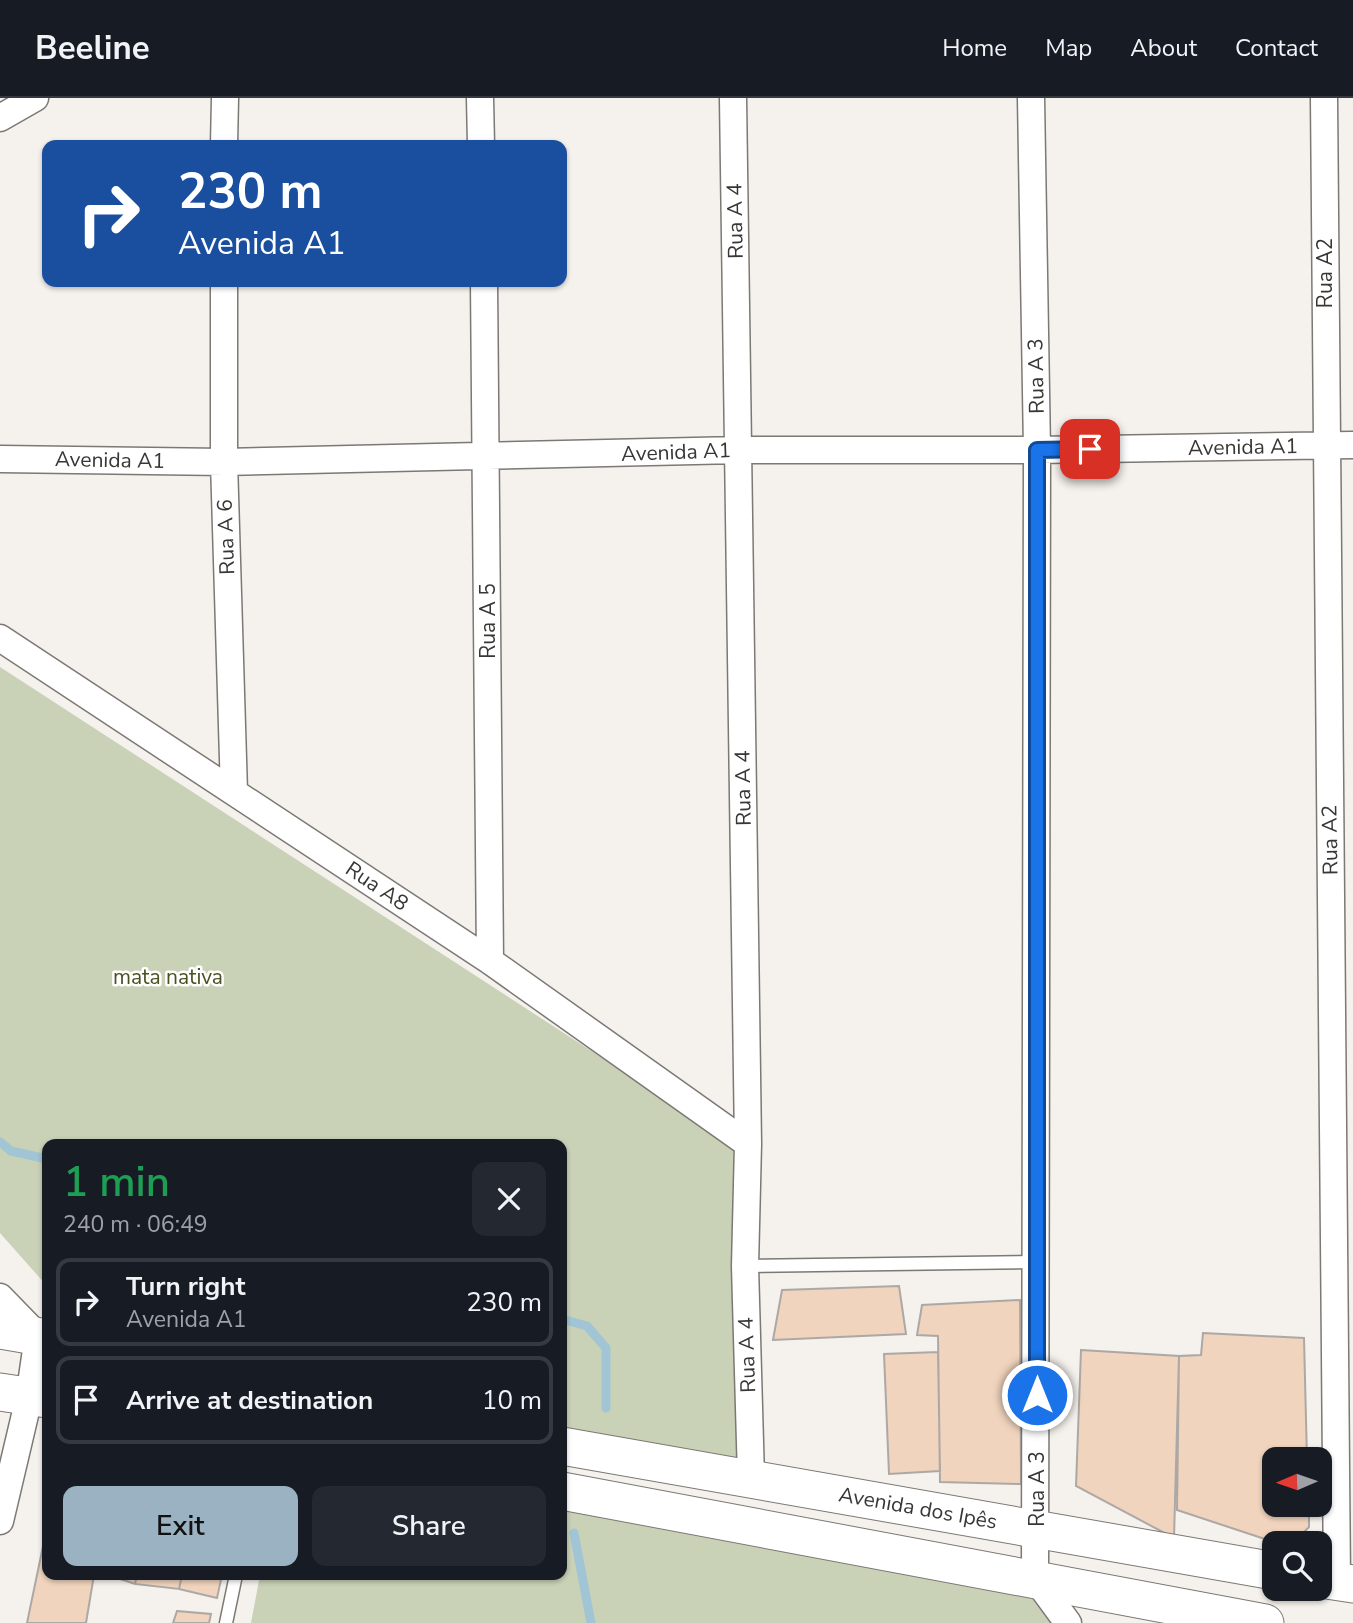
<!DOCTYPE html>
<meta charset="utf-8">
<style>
:root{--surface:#171b24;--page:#242831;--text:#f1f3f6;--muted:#9ea1a6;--line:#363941;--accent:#9ab2c1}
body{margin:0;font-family:"Nunito Sans",sans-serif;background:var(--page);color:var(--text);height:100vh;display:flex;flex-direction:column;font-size:26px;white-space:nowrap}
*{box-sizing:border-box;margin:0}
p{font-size:23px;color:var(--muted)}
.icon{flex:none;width:38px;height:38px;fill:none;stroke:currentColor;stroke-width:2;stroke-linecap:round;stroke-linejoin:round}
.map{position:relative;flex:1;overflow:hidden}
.details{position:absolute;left:42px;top:1041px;width:525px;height:441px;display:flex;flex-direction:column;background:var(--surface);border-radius:14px;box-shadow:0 2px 5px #0004}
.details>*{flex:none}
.hud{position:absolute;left:42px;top:42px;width:525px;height:147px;border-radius:14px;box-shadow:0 2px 5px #0004;background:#1a4fa0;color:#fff;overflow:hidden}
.needle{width:46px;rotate:268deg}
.controls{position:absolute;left:1262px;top:1349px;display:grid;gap:14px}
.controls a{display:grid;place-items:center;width:70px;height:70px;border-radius:14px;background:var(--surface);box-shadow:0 2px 5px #0004;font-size:35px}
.pin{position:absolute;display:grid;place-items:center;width:60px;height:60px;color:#fff;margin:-30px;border-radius:14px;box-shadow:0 4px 10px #0006}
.me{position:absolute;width:77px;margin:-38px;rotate:0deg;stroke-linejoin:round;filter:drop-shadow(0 0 5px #0008)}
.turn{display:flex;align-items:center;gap:24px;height:147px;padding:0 21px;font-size:32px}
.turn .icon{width:91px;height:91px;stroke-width:2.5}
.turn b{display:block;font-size:49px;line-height:60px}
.round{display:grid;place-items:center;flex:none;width:74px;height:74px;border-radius:14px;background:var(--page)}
.head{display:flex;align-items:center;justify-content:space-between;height:119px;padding:0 21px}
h1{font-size:42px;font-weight:600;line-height:52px;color:#1e9e55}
.action{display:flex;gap:14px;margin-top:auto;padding:14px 21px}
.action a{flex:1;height:80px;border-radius:14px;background:var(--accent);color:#111;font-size:28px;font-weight:600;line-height:80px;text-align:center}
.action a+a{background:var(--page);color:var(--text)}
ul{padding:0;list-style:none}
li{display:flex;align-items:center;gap:21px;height:88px;margin:0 14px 10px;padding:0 7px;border:4px solid var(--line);border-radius:14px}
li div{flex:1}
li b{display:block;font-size:26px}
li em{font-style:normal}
header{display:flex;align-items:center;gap:42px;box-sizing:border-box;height:98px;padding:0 35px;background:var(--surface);border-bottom:2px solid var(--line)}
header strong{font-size:33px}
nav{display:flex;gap:38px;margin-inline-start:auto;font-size:24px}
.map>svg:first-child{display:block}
</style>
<header>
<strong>Beeline</strong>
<nav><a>Home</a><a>Map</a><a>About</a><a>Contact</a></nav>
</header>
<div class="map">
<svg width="1353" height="1525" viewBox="0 0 1353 1525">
<rect width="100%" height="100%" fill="#f5f1ed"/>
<path fill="#c9d1b7" d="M0,569l744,483 -6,325 -176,-43v-288h-515v142l-47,-53z
M562,1406l474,77 36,42h-821l9,-48h302z"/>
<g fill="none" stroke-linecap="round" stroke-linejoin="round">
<path stroke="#a1c5d4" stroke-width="9" d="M0,1044l11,9 36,8
M562,1221l25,7 19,22v60
M574,1435l17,90"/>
</g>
<path fill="#f0d4bd" stroke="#ada8a5" stroke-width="2" d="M899,1188l7,48 -133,6 9,-50z
M1020,1202l1,184 -81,-2 -2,-146 -21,-1 5,-30z
M1203,1235l101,5 3,122h-33v45h35v22l-17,17h-12l-103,-34 2,-154 22,-1z
M1081,1252l98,6 -5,182 -98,-52z
M938,1254l2,119 -51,3 -5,-120z
M47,1429v48h47l-8,48h-59z
M108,1477h29l-2,9z
M137,1477h45l-3,14 -44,-5z
M182,1477h40l-5,23 -38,-9z
M177,1513l34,3 -2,9h-36z"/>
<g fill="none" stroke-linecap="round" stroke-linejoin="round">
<defs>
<path id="lane" d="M745,1168l292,-4
M226,1525l10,-48"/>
<path id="street" d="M480,0l1,47
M733,0l15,1046 -3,122 6,212
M1031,0l6,352 -2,1128 33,45
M1324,0l13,1484
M0,20l35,-20
M224,47l1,-47
M224,184v180l10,330
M484,184l6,679
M0,361l224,3 514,-12h299l316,-5
M0,540l490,323 258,183
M0,1199l38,39 -9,62 -29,123"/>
<path id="secondary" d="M0,1232l47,8
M0,1294l47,7
M562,1348l712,125
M562,1393l703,132
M1320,1481l33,5"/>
</defs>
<use href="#lane" stroke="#7c7874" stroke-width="15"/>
<use href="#street" stroke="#7c7874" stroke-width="29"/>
<use href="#secondary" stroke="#7c7874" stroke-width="39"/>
<use href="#lane" stroke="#fff" stroke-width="12"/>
<use href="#street" stroke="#fff" stroke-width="26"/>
<use href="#secondary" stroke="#fff" stroke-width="37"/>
</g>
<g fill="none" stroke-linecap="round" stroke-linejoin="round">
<defs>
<path id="route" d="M1037,1297v-945l53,-1"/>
</defs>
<use href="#route" stroke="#114b97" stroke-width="18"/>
<use href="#route" stroke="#1a73e8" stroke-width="12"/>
</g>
<g text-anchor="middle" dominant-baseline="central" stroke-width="5" stroke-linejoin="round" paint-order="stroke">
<g font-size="21" fill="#383735" stroke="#fff">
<text transform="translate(735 123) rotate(-91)">Rua A 4</text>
<text transform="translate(1325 175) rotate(-90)">Rua A2</text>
<text transform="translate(1036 278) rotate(-91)">Rua A 3</text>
<text transform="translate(1243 349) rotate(-1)">Avenida A1</text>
<text transform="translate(676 354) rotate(-2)">Avenida A1</text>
<text transform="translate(110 362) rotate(1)">Avenida A1</text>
<text transform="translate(226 439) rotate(-92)">Rua A 6</text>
<text transform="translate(488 523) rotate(-90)">Rua A 5</text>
<text transform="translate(743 690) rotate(-91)">Rua A 4</text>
<text transform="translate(1330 742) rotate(-91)">Rua A2</text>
<text transform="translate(377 788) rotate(34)">Rua A8</text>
<text transform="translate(747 1257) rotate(-92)">Rua A 4</text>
<text transform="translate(1037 1391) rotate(-90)">Rua A 3</text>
<text transform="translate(918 1410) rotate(10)">Avenida dos Ipês</text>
</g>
<g font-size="21" fill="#475220" stroke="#fff">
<text x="168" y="879">mata nativa</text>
</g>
</g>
</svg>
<div class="controls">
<a><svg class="needle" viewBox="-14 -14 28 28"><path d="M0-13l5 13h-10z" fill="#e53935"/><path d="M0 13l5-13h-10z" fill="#9ea1a6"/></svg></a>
<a><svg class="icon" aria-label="search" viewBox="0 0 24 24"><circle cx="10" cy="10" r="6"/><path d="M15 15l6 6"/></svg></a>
</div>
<div class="pin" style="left:1090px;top:351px;background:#d93025"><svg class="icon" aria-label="arrive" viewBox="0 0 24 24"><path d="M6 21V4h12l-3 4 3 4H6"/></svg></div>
<svg class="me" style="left:1037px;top:1297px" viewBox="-20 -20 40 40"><circle r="17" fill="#1a73e8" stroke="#fff" stroke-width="3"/><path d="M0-11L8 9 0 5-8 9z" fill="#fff"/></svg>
<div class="hud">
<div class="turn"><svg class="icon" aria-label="right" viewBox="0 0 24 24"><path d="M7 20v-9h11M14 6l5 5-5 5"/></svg><div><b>230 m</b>Avenida A1</div></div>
</div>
<section class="details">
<div class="head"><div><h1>1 min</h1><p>240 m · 06:49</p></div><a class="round"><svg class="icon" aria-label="close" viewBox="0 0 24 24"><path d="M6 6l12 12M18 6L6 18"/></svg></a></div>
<ul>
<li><svg class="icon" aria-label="right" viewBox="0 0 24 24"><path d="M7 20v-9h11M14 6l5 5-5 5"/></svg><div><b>Turn right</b><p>Avenida A1</p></div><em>230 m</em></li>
<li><svg class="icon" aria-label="arrive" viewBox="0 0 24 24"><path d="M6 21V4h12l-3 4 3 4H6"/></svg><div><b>Arrive at destination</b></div><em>10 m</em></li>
</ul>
<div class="action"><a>Exit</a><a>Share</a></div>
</section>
</div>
